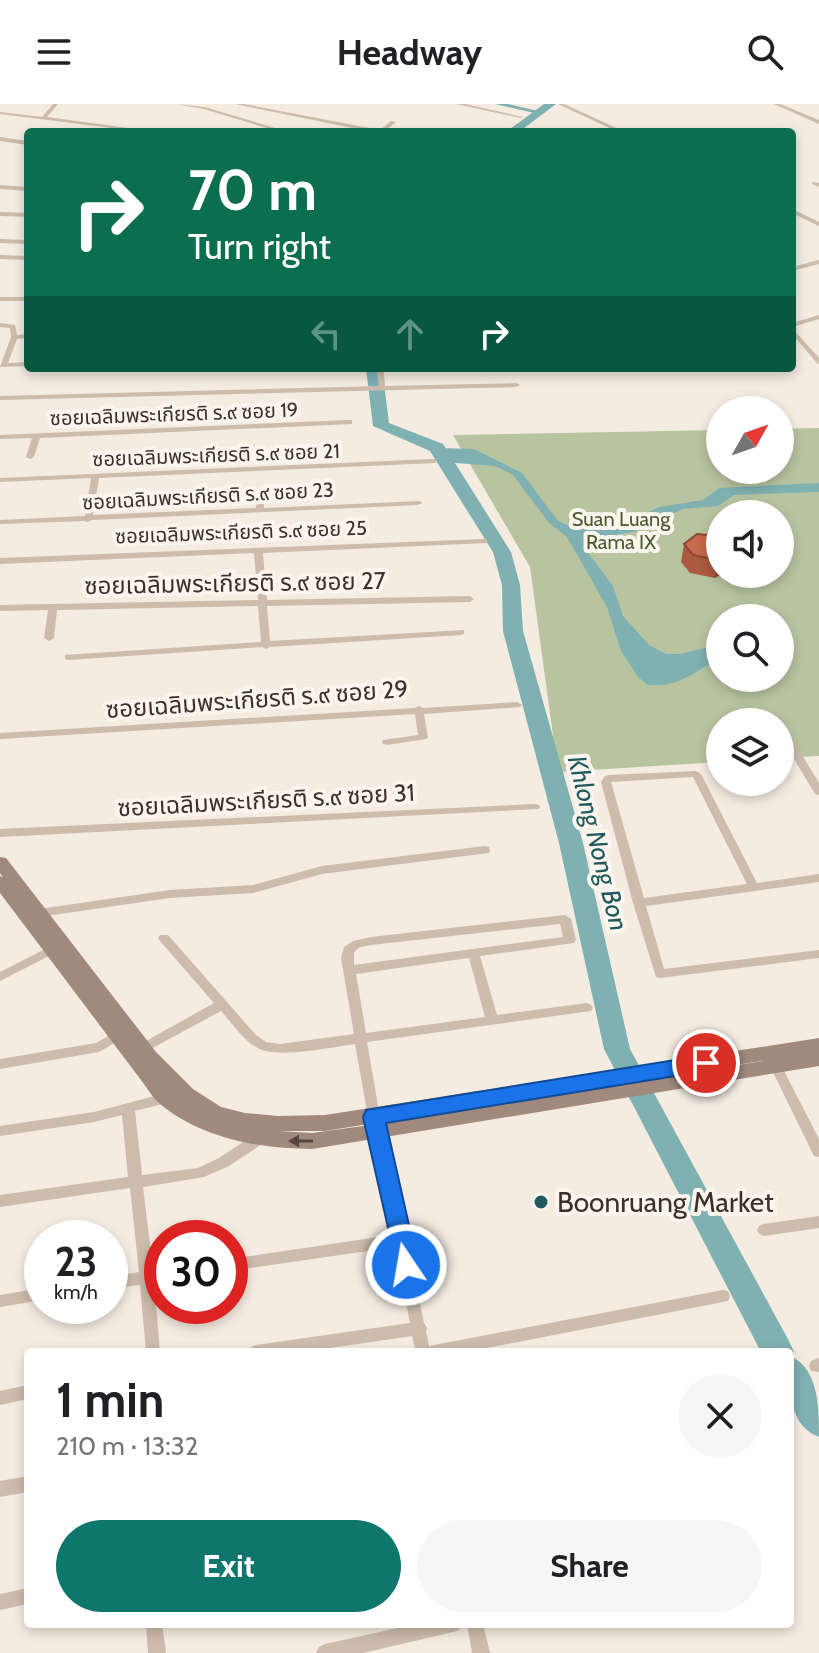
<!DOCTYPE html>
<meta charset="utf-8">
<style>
:root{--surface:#fff;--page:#f6f6f6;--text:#202124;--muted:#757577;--accent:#0f766e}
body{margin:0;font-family:Cabin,"Noto Sans Thai",sans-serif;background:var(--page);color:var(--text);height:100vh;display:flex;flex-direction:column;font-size:30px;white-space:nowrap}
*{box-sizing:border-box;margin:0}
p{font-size:26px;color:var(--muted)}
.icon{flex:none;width:44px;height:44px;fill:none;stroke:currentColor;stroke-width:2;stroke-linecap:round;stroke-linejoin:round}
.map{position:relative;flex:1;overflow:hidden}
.details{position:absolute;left:24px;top:1244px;width:770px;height:280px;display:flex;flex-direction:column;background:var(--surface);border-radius:8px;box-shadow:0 4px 12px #0003}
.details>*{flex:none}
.hud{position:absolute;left:24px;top:24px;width:772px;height:244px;border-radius:8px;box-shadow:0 4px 12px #0003;background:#0b6e4f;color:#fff;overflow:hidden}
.needle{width:52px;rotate:50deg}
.fabs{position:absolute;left:706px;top:292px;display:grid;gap:16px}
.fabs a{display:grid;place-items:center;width:88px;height:88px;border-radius:50%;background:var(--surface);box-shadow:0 4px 12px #0003;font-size:40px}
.speed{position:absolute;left:24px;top:1116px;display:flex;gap:16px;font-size:40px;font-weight:700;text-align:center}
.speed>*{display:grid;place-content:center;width:104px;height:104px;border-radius:50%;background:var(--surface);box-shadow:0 4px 12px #0003;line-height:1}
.speed small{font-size:20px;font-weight:400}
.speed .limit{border:12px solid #d22;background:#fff;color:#111}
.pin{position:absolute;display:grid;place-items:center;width:68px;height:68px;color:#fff;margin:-34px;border:4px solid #fff;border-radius:50%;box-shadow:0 2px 8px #0007}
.me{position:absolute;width:88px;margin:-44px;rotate:348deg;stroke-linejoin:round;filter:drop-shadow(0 0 6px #0008)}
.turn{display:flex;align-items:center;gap:28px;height:168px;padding:0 32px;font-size:36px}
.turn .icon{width:104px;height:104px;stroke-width:2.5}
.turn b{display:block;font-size:56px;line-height:68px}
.lanes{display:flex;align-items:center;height:76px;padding:0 32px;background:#0003;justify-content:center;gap:40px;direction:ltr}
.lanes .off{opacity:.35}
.round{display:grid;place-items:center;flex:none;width:84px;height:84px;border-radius:42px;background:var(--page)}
.headline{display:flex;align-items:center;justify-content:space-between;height:136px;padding:0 32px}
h1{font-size:48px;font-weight:700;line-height:60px}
.action{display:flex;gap:16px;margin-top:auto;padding:16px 32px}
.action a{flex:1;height:92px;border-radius:48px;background:var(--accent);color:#fff;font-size:32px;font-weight:700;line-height:92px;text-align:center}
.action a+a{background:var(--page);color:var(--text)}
header{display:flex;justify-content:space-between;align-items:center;height:104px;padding:0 32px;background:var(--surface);font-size:36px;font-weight:700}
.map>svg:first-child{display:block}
</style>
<header><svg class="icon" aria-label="menu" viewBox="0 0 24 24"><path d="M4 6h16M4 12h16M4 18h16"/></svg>Headway<svg class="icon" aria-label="search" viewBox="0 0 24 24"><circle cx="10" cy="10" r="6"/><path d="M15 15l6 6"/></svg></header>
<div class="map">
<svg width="819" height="1549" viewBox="0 0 819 1549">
<rect width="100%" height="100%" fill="#f4ebe1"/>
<path fill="#b8c4a0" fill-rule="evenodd" d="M819,324v328l-39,2v-36h-60v40l-162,10 -28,-205 -77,-132 267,-5v40h60v-41zM720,410h60v60h-60zM720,514h60v60h-60z"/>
<path fill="#7fb0b2" d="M437,344l37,1 48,24 36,48 16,7 48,-3 37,-18 44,-7 16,-12 100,-5v9l-85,3 -16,11 -35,3 -50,23 -37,6 -11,6 1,6 27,36 10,30 26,29 17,9h14l40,-10v15c-26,12 -41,29 -72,26l-10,-8 -17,-26 -14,-44 -40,-70 -18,-14 -36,-48 -18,-9 -52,-4z"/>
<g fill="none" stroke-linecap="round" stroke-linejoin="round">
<path fill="#7fb0b2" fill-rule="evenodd" d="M495,0h13l34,8 -3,2z"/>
<path fill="#7fb0b2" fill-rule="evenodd" d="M544,0h12l-37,28h-13z
M366,264h16l7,55 54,21 68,108 9,33 3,46 60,212 47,206 159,292 5,11 -2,5c27,13 27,52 27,80 -34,-13 -29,-55 -29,-85h-29l-157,-303 -45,-206 -56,-212 -1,-46 -9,-33 -63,-101 -57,-25z"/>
<path fill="#cdbbac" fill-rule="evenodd" d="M53,0h5l-11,13 111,15h-15l-143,-18v-2l42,5z
M175,0l30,3 83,25h-8l-76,-23z
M235,0h9l136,26 11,-9 5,1 -12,10h-12z
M456,0h9l58,13 -2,1z
M558,0h6l61,28h-7z
M774,0h6l39,16v4z
M0,33l28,4v4l-28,-4z
M812,78l7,1v4l-7,-3z
M0,81l28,2v4l-28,-2z
M792,105l27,13v4l-27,-13z
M0,108l28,1v4l-28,-1z
M0,135l28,1v4l-28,-1z
M0,151l28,1v4l-28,-1z
M819,156v4l-27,7v-4z
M0,193h28v4h-28z
M819,211v4l-27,8v-4z
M0,219l15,2 2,10 11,-1v4l-11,1 -9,24 20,-1v4l-28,1 11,-30 -1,-9 -10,-1z
M792,224l27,30v6l-2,-1 -25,-29z
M380,264h7l-3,4 1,14 131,-3 4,2 -4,2 -516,13v-4l379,-10 -2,-14z
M349,316h3v4l-312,14 -6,19 -4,2 -4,-2 6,-19 -32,1v-4z
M433,355h3v4l-337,15 -6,37 163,-7v-12l4,-2 4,2v12l157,-7 1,2 -4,2 -326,15 -4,2 -4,-1 -84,3v-4l85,-4 6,-38 -91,4v-4z
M484,435h3v4l-224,10 4,47 203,-4 4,3 -4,3 -203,4 3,35 194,-11v4l-3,1 -191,12 -4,2 -4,-2 -194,13 -3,-1v-4l196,-13 -3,-36 -201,4 -3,28 -5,3 -5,-3 4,-28 -48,1v-6l258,-5 -4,-47 -254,11v-6z
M517,598l5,3 -2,2 -96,7 4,23 -2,2 -39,6 -4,-1 -1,-2 1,-2 35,-5 -3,-21 -415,25v-6l415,-25 4,-2 4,2z
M789,635l4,1 26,43v12l-4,-1 -31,-52z
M696,667l5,3 56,109 62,-9v8l-173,24 18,63 155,-19v8l-159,20 -4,-1 -23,-74 -32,-121 4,-6 4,-1zM693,673l54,107 -103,14 -33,-116z
M535,700l4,1 1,2 -1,2 -539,28v-8z
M485,742l4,1 1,3 -1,3 -167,21 -69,19 -83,5 -131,19 -6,-4 6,-4 131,-19 83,-5 69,-19z
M565,811l6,4 5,21 -2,3 -94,13 17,59 90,-12 4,2 2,3 -2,3 -224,31 13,75 -1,4 -5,1 -5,-1 -1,-4 -13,-73c-24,3 -79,16 -99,3 -14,-8 -24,-24 -35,-36l-74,40 -4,2 -4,-2 -2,-3 2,-3 75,-42 -54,-62 -2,-3 2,-3h8l88,100 10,7 14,2 74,-10 -13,-76 3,-11 9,-6 18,-4zM560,820l3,13 -209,28v-13l6,-5 11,-2zM469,854l16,59 -119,16 -10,-59z
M51,842l4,1 2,3 -2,3 -55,28v-9z
M117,927l4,2 2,3 -2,3 -22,13 -99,17v-10l96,-16z
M776,957l4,2 39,76v18l-5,-1 -44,-90 2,-3z
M166,989l5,1 1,4 -1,4 -36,9 7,64 56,-7 21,-10 36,-24 5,-1 5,1 2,4 -2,4 -36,24 -25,11 -61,10 10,83 9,-1v12l-8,2 6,69h-14l-6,-67 -30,4v-12l29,-5 -9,-84 -130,19v-12l128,-18 -6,-62 -28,7 -94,14v-10l94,-14z
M378,1023l5,1 2,4 39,191 3,5 -1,3 3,15 294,-56 5,1 2,5 -2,5 -261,51h-51l-4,-16 -109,16h-54l2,-5 5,-2 154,-22 -15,-76 -165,24v-12l162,-24 -21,-103 2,-4z
M819,1112v12l-55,8 -5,-2 -2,-4 2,-4 5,-2z
M42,1184v12l-42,7v-12z
M819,1254v14l-8,-1 -2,-5 2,-5z
M28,1281v14l-28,6v-14z
M28,1372v16l-28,5v-16z
M28,1484v16l-28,6v-16z
M146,1520h16l4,29h-18z
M416,1520h45l-2,6 -6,2 -90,21h-47l3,-6 6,-3z
M467,1520h16l7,29h-18z"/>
<path fill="#a18a7d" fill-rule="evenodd" d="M0,753l6,1 150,194 37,37 28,18 24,6 33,3 47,-1 494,-77v28l-507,83c-52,0 -111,-11 -152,-45 -7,-6 -13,-16 -19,-24l-141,-187v-17l3,1 -3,-4zM805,950l-427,70 -66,9 -34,-2h47z"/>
</g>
<path fill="#ac5a40" d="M720,432v38l-5,4 -25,-5 -9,-11 3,-18z"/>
<path fill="#8c4a34" d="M720,455v15h2l-7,4 3,-18z"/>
<path fill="#c8694b" stroke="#8c4a34" stroke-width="2" d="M697,430l23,2v23l-2,1 -25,-5 -9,-11z"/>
<defs><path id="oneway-solid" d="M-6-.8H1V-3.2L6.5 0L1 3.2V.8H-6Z" transform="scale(2)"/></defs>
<use fill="#544640" href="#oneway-solid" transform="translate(301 1037) rotate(180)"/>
<path fill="#1a73e8" stroke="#114b97" stroke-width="2" d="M706,951l7,2 3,6 -3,6 -7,2 -320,52 32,142 -4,7 -8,3 -8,-3 -35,-155 3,-7z"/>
<circle fill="#1f5a5e" stroke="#fbf5ee" stroke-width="3" cx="541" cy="1098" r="8"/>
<g text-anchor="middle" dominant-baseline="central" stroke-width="8" stroke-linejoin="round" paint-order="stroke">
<g font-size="20" fill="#3b302b" stroke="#fbf5ee">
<text transform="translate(174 310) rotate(-2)">ซอยเฉลิมพระเกียรติ ร.๙ ซอย 19</text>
<text transform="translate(216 351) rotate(-2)">ซอยเฉลิมพระเกียรติ ร.๙ ซอย 21</text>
<text transform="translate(208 392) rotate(-3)">ซอยเฉลิมพระเกียรติ ร.๙ ซอย 23</text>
<text transform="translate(241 428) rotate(-2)">ซอยเฉลิมพระเกียรติ ร.๙ ซอย 25</text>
</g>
<g font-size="20" fill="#4a5a2e" stroke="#fbf5ee">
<text x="621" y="415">Suan Luang<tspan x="621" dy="23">Rama IX</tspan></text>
</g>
<g font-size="24" fill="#3b302b" stroke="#fbf5ee">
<text transform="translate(235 479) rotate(-1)">ซอยเฉลิมพระเกียรติ ร.๙ ซอย 27</text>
<text transform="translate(257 595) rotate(-4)">ซอยเฉลิมพระเกียรติ ร.๙ ซอย 29</text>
<text transform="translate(266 696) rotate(-3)">ซอยเฉลิมพระเกียรติ ร.๙ ซอย 31</text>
</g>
<g font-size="26" font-style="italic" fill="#1f5a5e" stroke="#fbf5ee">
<text transform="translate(598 739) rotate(76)">Khlong Nong Bon</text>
</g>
<g font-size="28" fill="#3b302b" stroke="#fbf5ee" text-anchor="start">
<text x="557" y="1098">Boonruang Market</text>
</g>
</g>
</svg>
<div class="fabs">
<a><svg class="needle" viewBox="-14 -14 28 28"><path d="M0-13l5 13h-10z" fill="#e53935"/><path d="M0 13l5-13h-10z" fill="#757577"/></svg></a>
<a><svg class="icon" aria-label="sound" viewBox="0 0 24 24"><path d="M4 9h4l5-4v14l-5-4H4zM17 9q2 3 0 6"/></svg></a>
<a><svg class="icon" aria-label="search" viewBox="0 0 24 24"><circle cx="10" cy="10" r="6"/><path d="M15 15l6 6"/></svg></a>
<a><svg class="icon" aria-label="layers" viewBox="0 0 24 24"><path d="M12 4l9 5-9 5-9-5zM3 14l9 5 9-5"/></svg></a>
</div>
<div class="speed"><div>23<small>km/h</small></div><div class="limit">30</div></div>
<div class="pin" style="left:706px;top:959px;background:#d93025"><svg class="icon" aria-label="arrive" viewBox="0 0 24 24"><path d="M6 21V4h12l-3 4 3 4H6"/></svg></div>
<svg class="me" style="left:406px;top:1161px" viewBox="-20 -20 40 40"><circle r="17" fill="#1a73e8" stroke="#fff" stroke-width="3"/><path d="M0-11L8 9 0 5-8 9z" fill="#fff"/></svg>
<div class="hud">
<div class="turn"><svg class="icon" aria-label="right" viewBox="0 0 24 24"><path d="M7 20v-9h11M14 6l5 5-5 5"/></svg><div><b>70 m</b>Turn right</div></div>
<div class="lanes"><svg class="icon off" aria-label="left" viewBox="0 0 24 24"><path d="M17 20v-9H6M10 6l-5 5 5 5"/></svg><svg class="icon off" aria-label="ahead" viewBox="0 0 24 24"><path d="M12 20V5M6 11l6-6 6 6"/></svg><svg class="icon" aria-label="right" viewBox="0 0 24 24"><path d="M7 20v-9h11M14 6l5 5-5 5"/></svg></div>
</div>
<section class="details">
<div class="headline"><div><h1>1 min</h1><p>210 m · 13:32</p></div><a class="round"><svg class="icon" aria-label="close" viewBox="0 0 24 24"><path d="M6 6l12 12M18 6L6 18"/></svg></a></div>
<div class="action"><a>Exit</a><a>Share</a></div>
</section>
</div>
